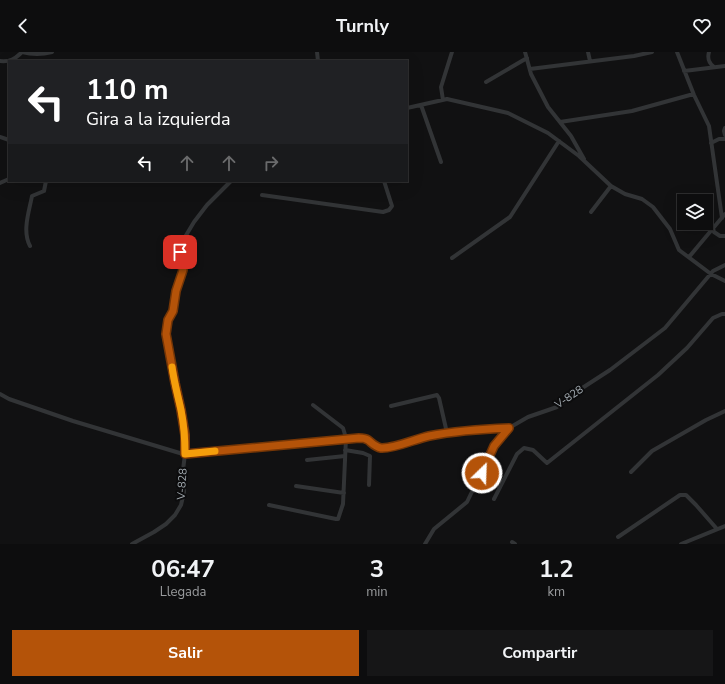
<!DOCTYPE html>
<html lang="es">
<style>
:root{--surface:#0d0d0e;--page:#161617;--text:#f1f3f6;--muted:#9a9c9e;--line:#2d2d2e;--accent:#b45309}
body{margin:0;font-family:"Nunito Sans",sans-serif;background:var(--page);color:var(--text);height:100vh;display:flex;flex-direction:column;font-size:15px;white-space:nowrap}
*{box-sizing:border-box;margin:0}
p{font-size:13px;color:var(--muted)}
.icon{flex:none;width:22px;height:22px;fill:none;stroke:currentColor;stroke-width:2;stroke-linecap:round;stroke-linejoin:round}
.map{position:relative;height:492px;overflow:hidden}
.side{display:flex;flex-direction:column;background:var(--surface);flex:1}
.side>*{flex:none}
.guide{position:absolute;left:8px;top:8px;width:400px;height:122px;border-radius:0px;box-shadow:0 4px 16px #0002,0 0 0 1px var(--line);background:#202124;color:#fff;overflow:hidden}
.fabs{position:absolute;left:677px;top:142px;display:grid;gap:8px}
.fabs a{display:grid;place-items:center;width:36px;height:36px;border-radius:0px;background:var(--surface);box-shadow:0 4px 16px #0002,0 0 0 1px var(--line);font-size:20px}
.pin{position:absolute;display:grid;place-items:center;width:34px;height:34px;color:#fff;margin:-17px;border-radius:8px;box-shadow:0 2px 6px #0006}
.me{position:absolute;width:44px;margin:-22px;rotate:24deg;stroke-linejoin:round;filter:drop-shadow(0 0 3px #0008)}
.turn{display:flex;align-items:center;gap:14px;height:84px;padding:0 12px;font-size:18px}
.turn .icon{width:52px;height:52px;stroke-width:2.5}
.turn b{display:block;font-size:28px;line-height:34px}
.lanes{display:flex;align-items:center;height:38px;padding:0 12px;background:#0003;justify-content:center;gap:20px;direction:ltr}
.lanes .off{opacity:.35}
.eta{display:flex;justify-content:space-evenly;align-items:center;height:68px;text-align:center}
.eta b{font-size:24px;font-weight:700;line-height:28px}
.cta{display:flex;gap:8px;margin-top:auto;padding:8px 12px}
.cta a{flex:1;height:46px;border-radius:0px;background:var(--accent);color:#fff;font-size:16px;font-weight:700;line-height:46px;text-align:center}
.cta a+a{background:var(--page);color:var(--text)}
header{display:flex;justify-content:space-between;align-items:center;height:52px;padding:0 12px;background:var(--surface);font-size:18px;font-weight:700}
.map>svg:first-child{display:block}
</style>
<header><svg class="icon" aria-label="back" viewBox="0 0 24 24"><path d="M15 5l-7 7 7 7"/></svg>Turnly<svg class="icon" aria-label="heart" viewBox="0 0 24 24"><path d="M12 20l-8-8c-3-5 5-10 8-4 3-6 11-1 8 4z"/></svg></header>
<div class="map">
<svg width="725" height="492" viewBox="0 0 725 492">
<rect width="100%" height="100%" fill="#111112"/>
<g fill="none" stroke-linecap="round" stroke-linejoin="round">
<path stroke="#323436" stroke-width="4" d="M317,0l1,9
M525,0l6,22 17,33 23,29 13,23
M588,0l2,9
M677,0l17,43 15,31 13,92
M709,0c-2,7 0,11 5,15
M0,9c10,1 15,-2 22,-9 11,3 19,3 30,0
M530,17l104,-13 18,-4
M684,19l41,-5
M486,30l41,-24
M443,48l-2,-13 11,-35
M421,53l20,57
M407,56l40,-9 61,14 40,20 31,23 32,30 14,8 17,5 11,8 17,22 9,21 32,24 14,7
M560,70l72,-11 58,-16h4
M725,76l-1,3 1,4
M0,85l9,3
M711,91l8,-4h6
M0,131l9,-4
M262,143l121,17 6,-2 3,-4 -8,-25
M591,160l20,-26
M713,176l1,4 6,4h5
M30,194c-8,-15 -1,-34 2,-50l12,-5 2,-10
M689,205l36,-43
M452,206l58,-41 49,-76
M0,342l9,5 64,22 110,33 166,-16h10l8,1 7,6 6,3 25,-5 22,-6 27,-5 27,-3 28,-1
M391,354l46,-11 2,3 8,35
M345,398l18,3 7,3 -1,29
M307,408l38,-4
M631,420l21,-21 54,-31 19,-9
M296,434l48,7
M494,447l23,-45 7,-6 9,2 14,13 111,-88 29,-27 26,-30 9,-4h3
M269,453l67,14h2l5,-15 3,-66 -3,-10 -30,-23
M618,485l62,-42h6l10,10 21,24
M512,490l3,2
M132,492l22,-12 12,-8 9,-9 6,-10 3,-13 -1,-22 2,-16v-19l-4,-26 -6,-26 -9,-49 2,-14 5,-9 3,-20 7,-21 -3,-12v-6l5,-15 9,-15 13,-17 24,-24
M425,492l9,-15 33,-27 27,-56 15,-18 19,-11 29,-10 16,-13 37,-24 55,-42 48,-57 12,-6
M681,492l44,-18"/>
</g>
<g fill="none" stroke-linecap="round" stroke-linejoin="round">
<defs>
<path id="route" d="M180,200v6l3,12 -7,21 -3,20 -5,9 -2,14 9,49 6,27 4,25v19l174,-16c3,0 6,0 9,2 4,3 7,7 13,8 13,1 34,-9 48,-12 26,-5 53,-7 80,-8l-15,18 -12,27"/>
</defs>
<use href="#route" stroke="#753606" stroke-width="10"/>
<use href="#route" stroke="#b45309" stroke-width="7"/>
<path stroke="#f59e0b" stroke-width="7" d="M172,315c2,15 6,29 9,43 3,15 4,29 4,44l30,-3"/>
</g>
<g text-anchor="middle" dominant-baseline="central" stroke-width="4" stroke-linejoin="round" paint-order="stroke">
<g font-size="11" fill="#a3abb1" stroke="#0c0c0d">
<text transform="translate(569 345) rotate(-34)">V-828</text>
<text transform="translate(182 432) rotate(-86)">V-828</text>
</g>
</g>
</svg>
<div class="fabs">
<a><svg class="icon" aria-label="layers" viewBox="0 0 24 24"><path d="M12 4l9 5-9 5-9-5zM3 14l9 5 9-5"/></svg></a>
</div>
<div class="pin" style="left:180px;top:200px;background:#d93025"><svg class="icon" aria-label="arrive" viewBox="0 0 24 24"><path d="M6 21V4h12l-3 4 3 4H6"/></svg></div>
<svg class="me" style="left:482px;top:421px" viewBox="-20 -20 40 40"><circle r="17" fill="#b45309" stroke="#fff" stroke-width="3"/><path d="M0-11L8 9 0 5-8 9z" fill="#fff"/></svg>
<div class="guide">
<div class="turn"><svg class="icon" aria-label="left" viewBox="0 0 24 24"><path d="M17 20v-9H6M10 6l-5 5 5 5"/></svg><div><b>110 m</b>Gira a la izquierda</div></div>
<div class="lanes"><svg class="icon" aria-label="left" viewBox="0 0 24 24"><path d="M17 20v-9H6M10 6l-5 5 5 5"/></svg><svg class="icon off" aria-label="ahead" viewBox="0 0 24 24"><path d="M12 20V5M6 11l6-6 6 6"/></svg><svg class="icon off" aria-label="ahead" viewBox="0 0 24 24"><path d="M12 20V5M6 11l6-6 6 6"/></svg><svg class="icon off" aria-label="right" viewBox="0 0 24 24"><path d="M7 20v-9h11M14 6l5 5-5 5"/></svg></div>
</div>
</div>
<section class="side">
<div class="eta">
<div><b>06:47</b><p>Llegada</p></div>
<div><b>3</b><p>min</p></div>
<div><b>1.2</b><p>km</p></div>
</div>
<div class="cta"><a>Salir</a><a>Compartir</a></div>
</section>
